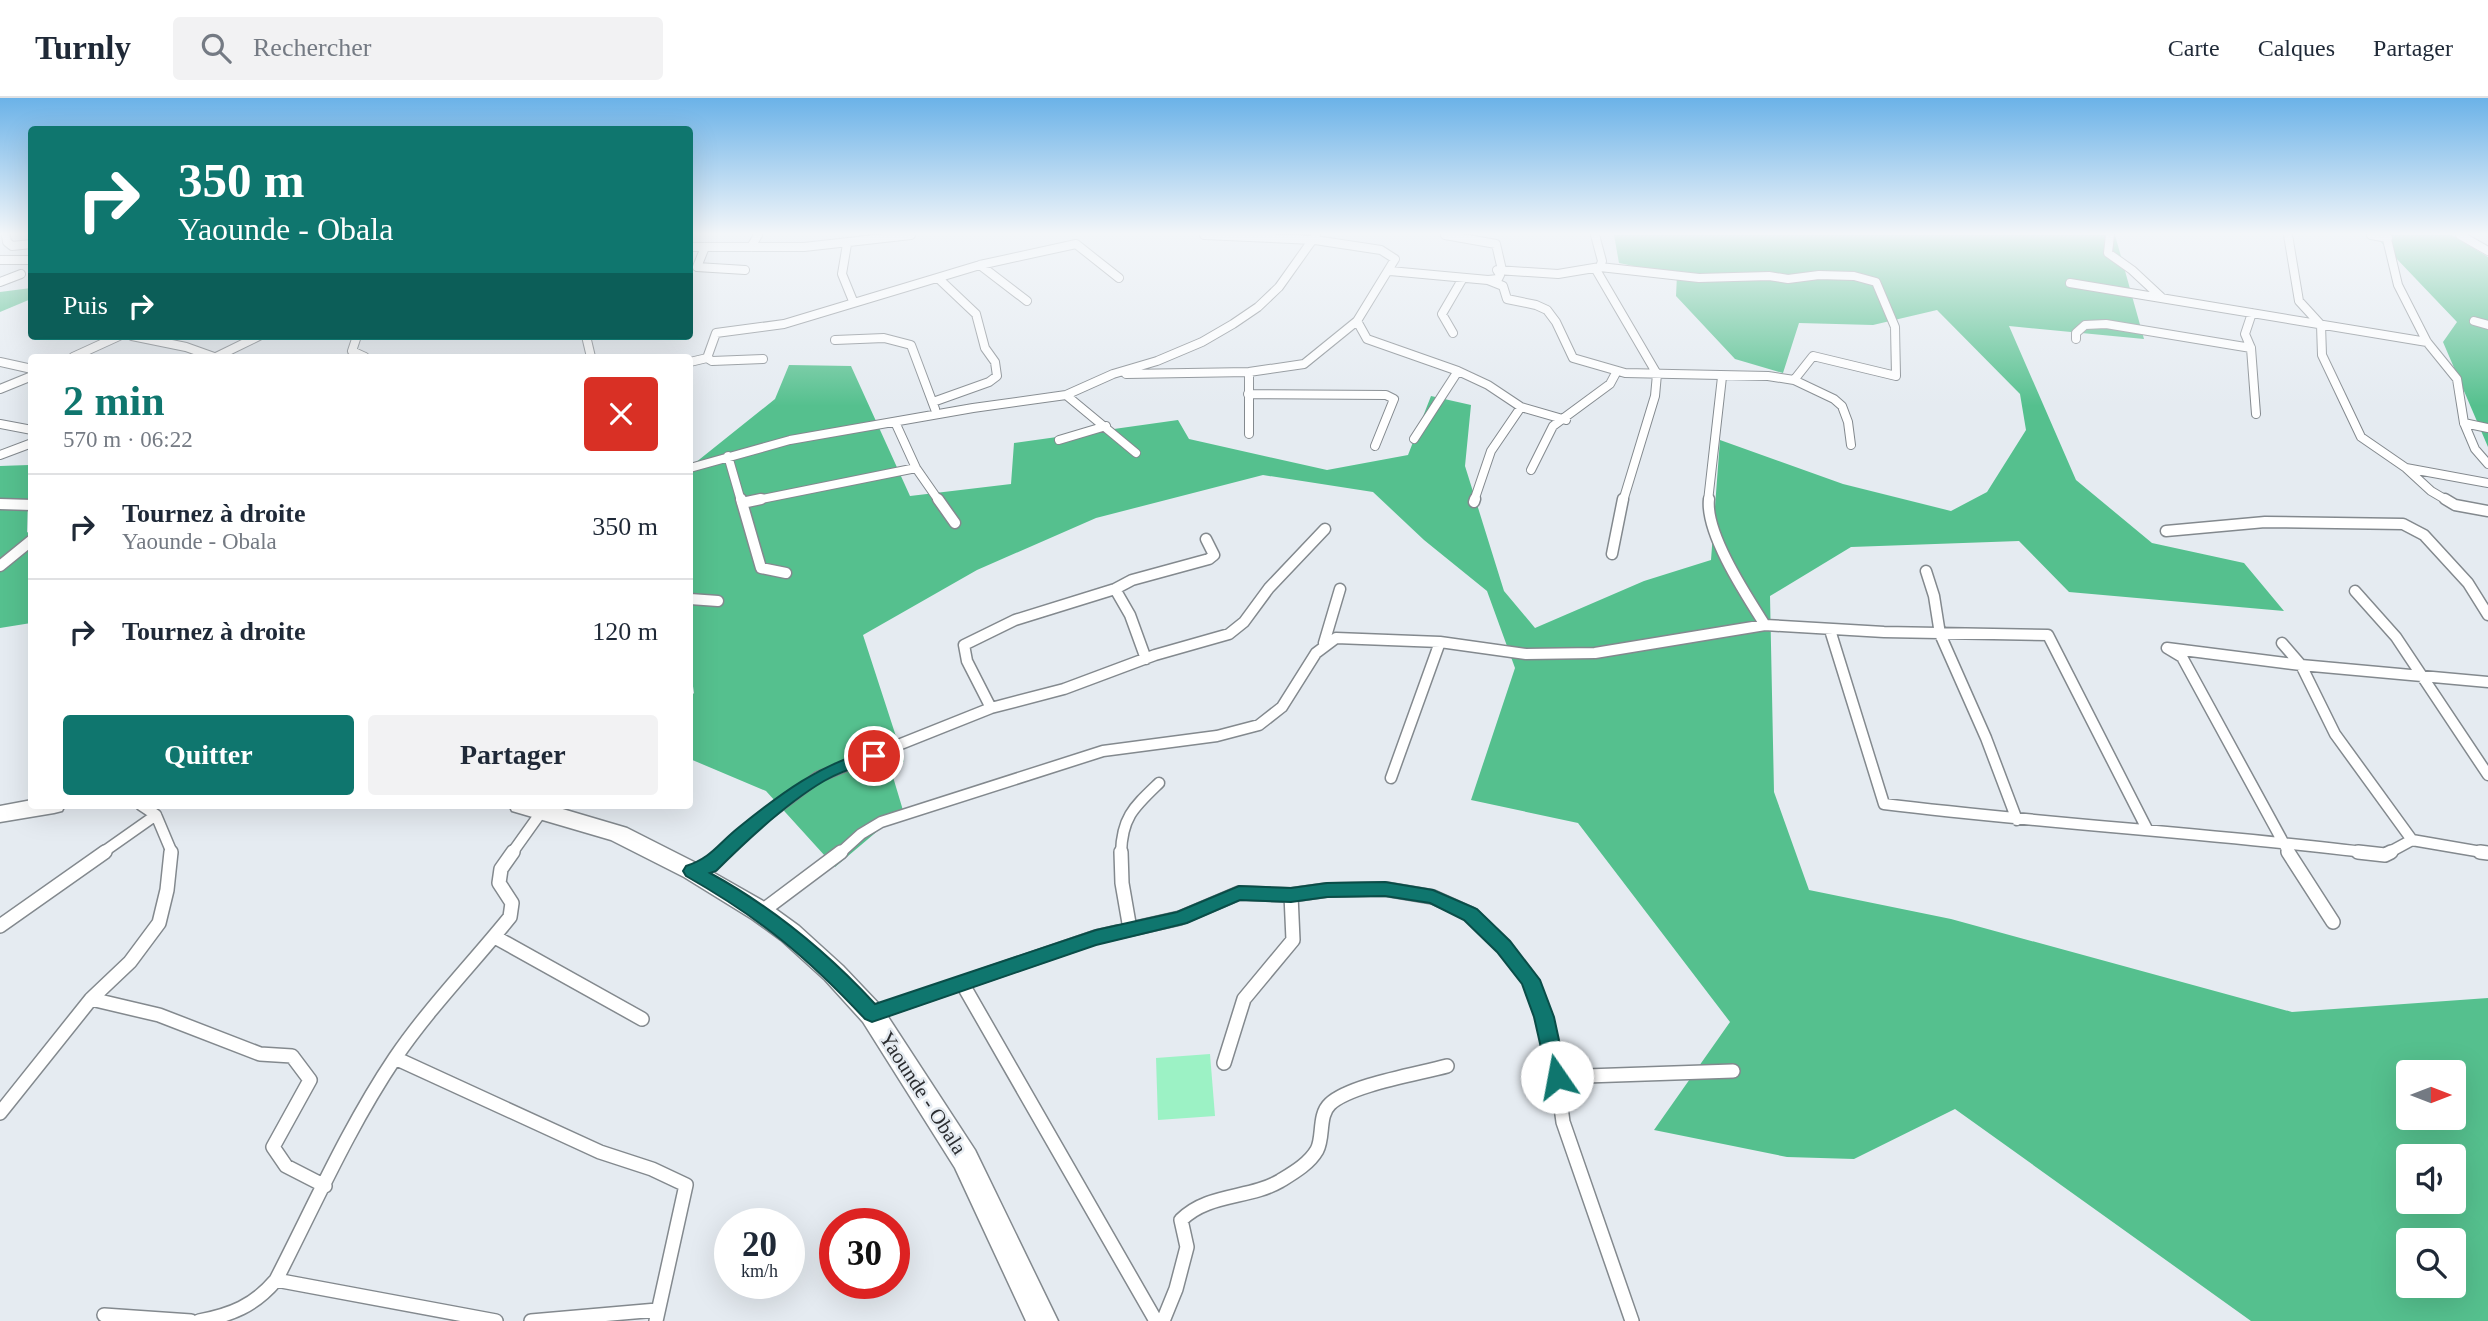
<!DOCTYPE html>
<html lang="fr">
<meta charset="utf-8">
<style>
:root{--surface:#fff;--page:#f2f2f3;--text:#1f2937;--muted:#747a83;--line:#e0e1e3;--accent:#0f766e}
body{margin:0;font-family:Georgia,serif;background:var(--page);color:var(--text);height:100vh;display:flex;flex-direction:column;font-size:26px;white-space:nowrap}
*{box-sizing:border-box;margin:0}
p{font-size:23px;color:var(--muted)}
.icon{flex:none;width:38px;height:38px;fill:none;stroke:currentColor;stroke-width:2;stroke-linecap:round;stroke-linejoin:round}
.map{position:relative;flex:1;overflow:hidden}
.side{position:absolute;left:28px;top:256px;width:665px;height:455px;display:flex;flex-direction:column;background:var(--surface);border-radius:7px;box-shadow:0 7px 28px #0002}
.side>*{flex:none}
.guide{position:absolute;left:28px;top:28px;width:665px;height:214px;border-radius:7px;box-shadow:0 7px 28px #0002;background:#0f766e;color:#fff;overflow:hidden}
.needle{width:46px;rotate:90deg}
.buttons{position:absolute;left:2396px;top:962px;display:grid;gap:14px}
.buttons a{display:grid;place-items:center;width:70px;height:70px;border-radius:7px;background:var(--surface);box-shadow:0 7px 28px #0002;font-size:35px}
.speed{position:absolute;left:714px;top:1110px;display:flex;gap:14px;font-size:35px;font-weight:700;text-align:center}
.speed>*{display:grid;place-content:center;width:91px;height:91px;border-radius:50%;background:var(--surface);box-shadow:0 7px 28px #0002;line-height:1}
.speed small{font-size:18px;font-weight:400}
.speed .limit{border:10px solid #d22;background:#fff;color:#111}
.pin{position:absolute;display:grid;place-items:center;width:60px;height:60px;color:#fff;margin:-30px;border:4px solid #fff;border-radius:50%;box-shadow:0 2px 7px #0007}
.me{position:absolute;width:77px;margin:-38px;rotate:348deg;stroke-linejoin:round;filter:drop-shadow(0 0 5px #0008)}
.turn{display:flex;align-items:center;gap:24px;height:147px;padding:0 35px;font-size:32px}
.turn .icon{width:91px;height:91px;stroke-width:2.5}
.turn b{display:block;font-size:49px;line-height:60px}
.then{display:flex;align-items:center;height:66px;padding:0 35px;background:#0003;gap:14px;font-size:26px}
.round{display:grid;place-items:center;flex:none;width:74px;height:74px;border-radius:7px;background:var(--page)}
.head{display:flex;align-items:center;justify-content:space-between;height:119px;padding:0 35px}
h1{font-size:42px;font-weight:800;line-height:52px;color:var(--accent)}
.primary-button{display:flex;gap:14px;margin-top:auto;padding:14px 35px}
.primary-button a{flex:1;height:80px;border-radius:7px;background:var(--accent);color:#fff;font-size:28px;font-weight:800;line-height:80px;text-align:center}
.primary-button a+a{background:var(--page);color:var(--text)}
ul{padding:0;list-style:none}
li{display:flex;align-items:center;gap:21px;height:105px;padding:0 35px;border-top:2px solid var(--line)}
li div{flex:1}
li b{display:block;font-size:26px}
li em{font-style:normal}
header{display:flex;align-items:center;gap:42px;box-sizing:border-box;height:98px;padding:0 35px;background:var(--surface);border-bottom:2px solid var(--line)}
header strong{font-size:33px}
nav{display:flex;gap:38px;margin-inline-start:auto;font-size:24px}
.search{width:490px;height:63px;background:var(--page);display:flex;align-items:center;gap:18px;box-sizing:border-box;padding:0 24px;border-radius:7px;color:var(--muted);font-size:26px}
.map>svg:first-child{display:block}
</style>
<header>
<strong>Turnly</strong>
<div class="search"><svg class="icon" aria-label="search" viewBox="0 0 24 24"><circle cx="10" cy="10" r="6"/><path d="M15 15l6 6"/></svg>Rechercher</div>
<nav><a>Carte</a><a>Calques</a><a>Partager</a></nav>
</header>
<div class="map">
<svg width="2488" height="1223" viewBox="0 0 2488 1223">
<rect width="100%" height="100%" fill="#e5ebf1"/>
<path fill="#9cf2c5" d="M1210,956l5,62 -57,4 -2,-62z"/>
<path fill="#55c08e" fill-rule="evenodd" d="M1614,137h501l29,104 -135,-13 67,154 76,63 92,20 40,48 -215,-19 -50,-51 -168,6 -81,49 4,196 35,98 142,29 341,93 196,-14v323h-237l-296,-212 -101,50 -67,-2 -133,-27 76,-108 -152,-199 -107,-23 44,-132 -28,-77 -63,-51 -51,-48 -110,-17 -167,43 -119,52 -114,65 41,126 -11,16 12,40 -18,6 -52,44 -69,-76 -76,-32v-62l4,-4 -4,-27v-199l85,-68 14,-34 62,1 59,130 101,-12 3,-41 164,-23 11,19 138,31 81,-15 23,-59 40,9 -6,61 39,125 31,37 109,-47 67,-21 9,-120 123,44 108,27 36,-19 39,-62 -6,-36 -83,-84 -64,15 -74,-2 -16,50 -48,-14 -59,-63 1,-21 -58,-12zM2408,975h46v45h-46zM2408,1059h46v45h-46zM2408,1143h46v45h-46z
M2374,137h78l36,22v190l-45,-105 14,-20z
M31,190v11l-31,13v-20z
M29,367l-2,67 5,3 -1,88 -31,5v-162z"/>
<g fill="none" stroke-linecap="round" stroke-linejoin="round">
<defs>
<path id="street-far2" d="M6,137l1,7 5,4 20,-2
M1204,137l109,5
M1445,137l51,9 6,26
M2110,137l-2,18 24,17 29,27
M2288,137l11,66 22,24 1,30 39,82 45,31 82,15
M2371,137l17,3
M2386,137l12,50 29,57 30,37 7,44 11,26 13,15
M2460,137l28,16
M847,146l-5,30 11,27
M690,149h114l107,-12
M705,149l-8,20 48,3
M751,149l7,-12
M0,162h32
M980,167l47,36
M1600,169l99,11 70,-2 19,3 31,-4 35,1 22,6 19,45 1,49 -83,-20 -19,24
M1595,170l62,106 -2,22 -32,105
M1390,173l98,9 15,6 4,13 29,6 11,5 9,12 17,36 52,15 143,3 26,4 40,19 8,7 6,16 3,23
M1488,182l10,-1 2,-4 -3,-5 61,4 42,-7 2,-6 -7,-26
M0,184l21,-8
M2070,185l357,59
M2252,215l-7,21 6,14 5,66
M1357,223l10,18 91,32 30,14 33,22 45,13
M2474,223l14,4
M1453,235l-11,-19 21,-36
M132,238l54,11 28,10
M357,238l-5,15 13,6
M586,238l5,21
M2076,241v-6l9,-8 21,-1 145,24
M835,242l49,-2 27,7 24,64
M73,259l46,-21
M216,259l43,-21
M707,260l9,-25 68,-9 196,-59 96,-21 43,34
M0,264l32,7
M690,264l17,-4 5,3 51,-2
M1249,274v62
M1126,276l123,-2 55,-8 53,-43 38,-62 -14,-9 -66,-10
M0,291l32,-13
M1248,296l138,1 8,4 -19,47
M1066,297l70,58
M933,304l56,-20 8,-6 -2,-14 -10,-14 -9,-34 -38,-36
M895,324l21,46 23,33
M2464,325l24,5
M0,326l32,6
M1414,341l44,-68
M1059,342l47,-14
M0,357l32,-12
M728,358l13,45
M690,370l100,-28 183,-32 93,-13 47,-21 44,-13 45,-19 31,-18 25,-17 21,-20 37,-52
M2406,370l25,23 17,10
M1531,372l22,-44 57,-42 7,-13
M752,403l164,-33
M1474,403l17,-50 30,-44
M1708,403l14,-124"/>
<path id="street-far1" d="M741,401l20,69 25,5
M938,401l17,24
M1709,401c-4,34 37,96 56,126
M2445,401l10,6 33,6
M1474,404l1,-3
M742,405l19,-4
M0,406l32,1
M2166,433l99,-9 138,2 21,11 44,48 20,32
M1612,456l11,-55
M0,468l32,-26
M1926,473l8,25 6,38 46,104 31,82
M1115,491l15,26 16,44
M2355,493l41,46 92,138
M690,501l28,2
M1830,532l54,174c162,20 326,29 488,49
M1324,545l16,-54
M2282,545l19,22 34,69 77,106
M991,610l73,-19 91,-34 74,-21 15,-12 25,-34 56,-59
M1391,680l49,-136
M141,707l15,10 16,38
M102,755l54,-38
M512,755l30,-42
M722,755l20,-19 76,-57 173,-69 -24,-47 -3,-16 51,-25 100,-31 17,-9 77,-21 5,-4 -8,-16
M840,755l21,-19 20,-12 222,-71 114,-15 42,-11 23,-18 34,-54 20,-15 104,4 86,12 69,-1 170,-28 119,7 164,3 99,194
M1121,755c1,-36 13,-46 38,-70
M2289,755l-107,-196 -15,-9 134,17 187,17
M2388,755l24,-13 76,13"/>
<path id="street" d="M1121,754l1,31 8,46
M2288,754l45,70
M2358,754l27,3 6,-3
M2480,754l8,1
M692,773l17,-5 15,-14
M761,814l80,-60
M0,828l105,-74
M495,839l147,82
M962,885l194,338
M91,901l68,16 101,39 32,2 18,24 -37,67 13,19 39,20
M872,916l224,-77 84,-19 59,-25 52,2 36,-5 58,-1 48,8 38,17 33,32 26,34 14,37 13,60 6,45 69,199
M395,960l205,94 52,17 34,16 -30,136
M1224,965l20,-64 49,-59 -2,-45
M1557,979l176,-6
M0,1015l91,-114 39,-37 29,-39 8,-33 4,-38
M276,1182l220,41
M104,1217l87,6
M199,1223c32,-6 55,-15 77,-41 38,-74 72,-152 119,-222 34,-50 77,-94 115,-141l2,-14 -13,-20 2,-14 12,-17
M531,1223l126,-11
M1163,1223l13,-32 11,-42 -6,-27c27,-27 68,-21 99,-39 13,-8 29,-17 37,-31 7,-13 1,-35 13,-46 20,-19 88,-30 117,-38"/>
<path id="highway" d="M32,702v5h33l-3,6 -8,2 -54,9v-16z
M509,707h40l78,23 73,37 70,40 29,21 44,40 38,40 94,144 83,171h-32l-71,-153 -92,-146 -38,-42 -44,-40 -29,-21 -68,-42 -73,-37 -99,-29z"/>
</defs>
<use href="#street-far2" stroke="#83898e" stroke-width="10"/>
<use href="#street-far1" stroke="#83898e" stroke-width="13"/>
<use href="#street" stroke="#83898e" stroke-width="16"/>
<use href="#highway" stroke="#83898e" stroke-width="3"/>
<use href="#street-far2" stroke="#fff" stroke-width="8"/>
<use href="#street-far1" stroke="#fff" stroke-width="10"/>
<use href="#street" stroke="#fff" stroke-width="13"/>
<use href="#highway" fill="#fff" fill-rule="evenodd"/>
</g>
<linearGradient id="sky" x2="0" y2="1"><stop stop-color="#6bb2e8"/><stop offset="0.44" stop-color="#f3f6f9"/><stop offset="1" stop-color="#f3f6f9" stop-opacity="0"/></linearGradient>
<rect width="2488" height="308" fill="url(#sky)"/>
<path fill="#0f766e" stroke="#0a4d48" stroke-width="2" d="M874,652l8,6 -2,4c-19,5 -39,11 -56,21 -36,21 -78,60 -108,90l-6,2c64,35 116,78 165,131l221,-74 81,-18 62,-26 52,2 36,-5 58,-1 48,8 44,19 33,32 30,39 14,37 13,60 -3,6 -7,3 -8,-3 -15,-66 -12,-33 -25,-32 -33,-32 -34,-17 -45,-7 -58,1 -36,5 -51,-2 -53,23 -91,22 -224,77 -7,-3c-58,-62 -105,-101 -179,-143l-3,-5 3,-5c25,-8 32,-22 52,-38 42,-34 83,-65 136,-78z"/>
<g text-anchor="middle" dominant-baseline="central" stroke-width="5" stroke-linejoin="round" paint-order="stroke">
<g font-size="21" fill="#2b2d30" stroke="#e5ebf1">
<text transform="translate(923 995) rotate(57)">Yaounde - Obala</text>
</g>
</g>
</svg>
<div class="buttons">
<a><svg class="needle" viewBox="-14 -14 28 28"><path d="M0-13l5 13h-10z" fill="#e53935"/><path d="M0 13l5-13h-10z" fill="#747a83"/></svg></a>
<a><svg class="icon" aria-label="sound" viewBox="0 0 24 24"><path d="M4 9h4l5-4v14l-5-4H4zM17 9q2 3 0 6"/></svg></a>
<a><svg class="icon" aria-label="search" viewBox="0 0 24 24"><circle cx="10" cy="10" r="6"/><path d="M15 15l6 6"/></svg></a>
</div>
<div class="speed"><div>20<small>km/h</small></div><div class="limit">30</div></div>
<div class="pin" style="left:874px;top:658px;background:#d93025"><svg class="icon" aria-label="arrive" viewBox="0 0 24 24"><path d="M6 21V4h12l-3 4 3 4H6"/></svg></div>
<svg class="me" style="left:1557px;top:979px" viewBox="-20 -20 40 40"><circle r="19" fill="#fff"/><path d="M0-13L10 11 0 6-10 11z" fill="#0f766e"/></svg>
<div class="guide">
<div class="turn"><svg class="icon" aria-label="right" viewBox="0 0 24 24"><path d="M7 20v-9h11M14 6l5 5-5 5"/></svg><div><b>350 m</b>Yaounde - Obala</div></div>
<div class="then">Puis<svg class="icon" aria-label="right" viewBox="0 0 24 24"><path d="M7 20v-9h11M14 6l5 5-5 5"/></svg></div>
</div>
<section class="side">
<div class="head"><div><h1>2 min</h1><p>570 m · 06:22</p></div><a class="round" style="background:#d93025;color:#fff"><svg class="icon" aria-label="close" viewBox="0 0 24 24"><path d="M6 6l12 12M18 6L6 18"/></svg></a></div>
<ul>
<li><svg class="icon" aria-label="right" viewBox="0 0 24 24"><path d="M7 20v-9h11M14 6l5 5-5 5"/></svg><div><b>Tournez à droite</b><p>Yaounde - Obala</p></div><em>350 m</em></li>
<li><svg class="icon" aria-label="right" viewBox="0 0 24 24"><path d="M7 20v-9h11M14 6l5 5-5 5"/></svg><div><b>Tournez à droite</b></div><em>120 m</em></li>
</ul>
<div class="primary-button"><a>Quitter</a><a>Partager</a></div>
</section>
</div>
